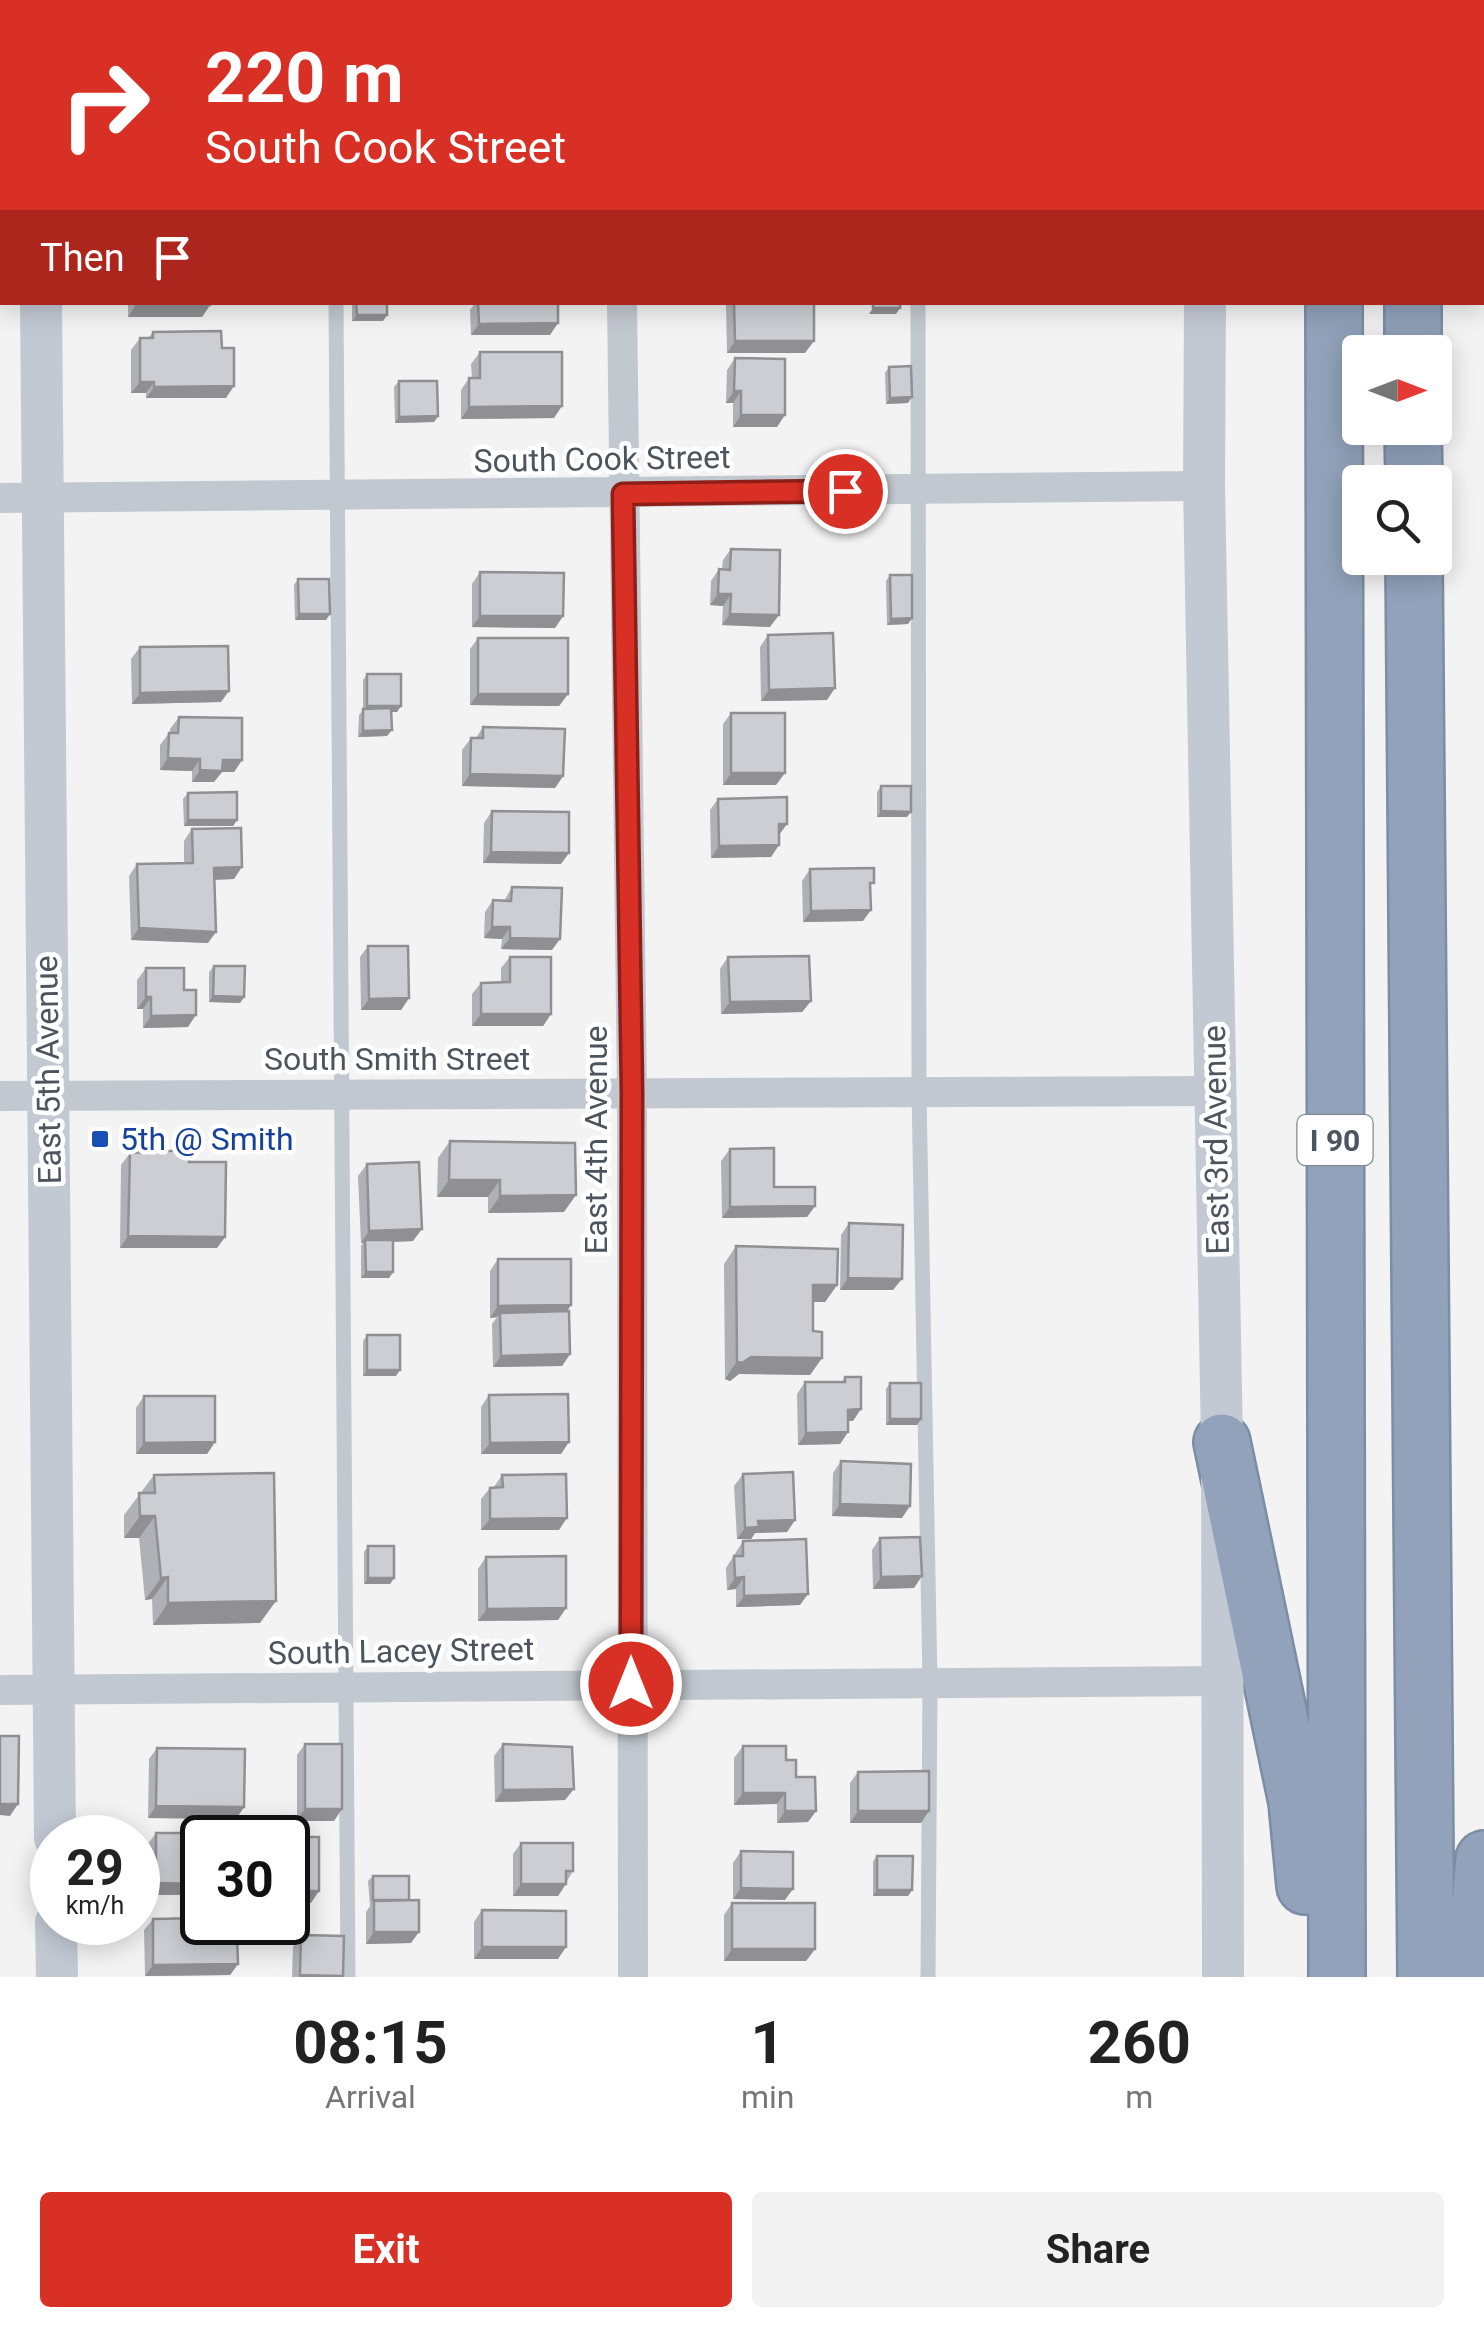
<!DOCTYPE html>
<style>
:root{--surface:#fff;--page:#f2f2f2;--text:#222;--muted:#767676;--accent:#d93025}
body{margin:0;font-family:Roboto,sans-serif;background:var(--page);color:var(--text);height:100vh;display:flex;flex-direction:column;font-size:38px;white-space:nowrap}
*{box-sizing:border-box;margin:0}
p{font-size:32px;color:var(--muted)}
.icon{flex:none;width:55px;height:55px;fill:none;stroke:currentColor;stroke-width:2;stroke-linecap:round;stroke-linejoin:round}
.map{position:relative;height:1977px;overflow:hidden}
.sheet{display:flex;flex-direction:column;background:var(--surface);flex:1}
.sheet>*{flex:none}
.banner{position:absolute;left:0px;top:0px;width:1485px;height:305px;box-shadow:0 5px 25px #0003;background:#d93025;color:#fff;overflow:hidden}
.needle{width:65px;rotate:90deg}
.tools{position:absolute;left:1342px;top:335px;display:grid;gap:20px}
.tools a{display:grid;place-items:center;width:110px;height:110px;border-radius:10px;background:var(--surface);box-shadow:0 5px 25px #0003;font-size:50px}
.speed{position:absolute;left:30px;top:1815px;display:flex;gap:20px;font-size:50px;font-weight:700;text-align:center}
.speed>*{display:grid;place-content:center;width:130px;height:130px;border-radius:50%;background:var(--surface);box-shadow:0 5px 25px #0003;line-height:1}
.speed small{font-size:25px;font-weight:400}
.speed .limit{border:5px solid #111;border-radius:15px;background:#fff;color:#111}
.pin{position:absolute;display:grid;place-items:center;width:85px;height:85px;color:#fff;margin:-42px;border:5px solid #fff;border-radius:50%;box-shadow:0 2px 10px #0007}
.me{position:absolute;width:110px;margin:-55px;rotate:0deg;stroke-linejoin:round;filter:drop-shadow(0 0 8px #0008)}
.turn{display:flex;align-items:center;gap:35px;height:210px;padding:0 40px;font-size:45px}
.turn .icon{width:130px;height:130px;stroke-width:2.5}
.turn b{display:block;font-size:70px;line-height:85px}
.then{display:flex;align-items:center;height:95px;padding:0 40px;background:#0003;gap:20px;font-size:38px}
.eta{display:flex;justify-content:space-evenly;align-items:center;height:170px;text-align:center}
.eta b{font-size:60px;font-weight:700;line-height:70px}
.button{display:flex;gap:20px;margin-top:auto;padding:20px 40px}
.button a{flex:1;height:115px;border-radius:10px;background:var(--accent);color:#fff;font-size:40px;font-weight:700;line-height:115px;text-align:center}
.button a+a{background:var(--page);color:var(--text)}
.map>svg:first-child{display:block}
</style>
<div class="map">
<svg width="1484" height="1977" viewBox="0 0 1484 1977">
<rect width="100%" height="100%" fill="#f4f3f3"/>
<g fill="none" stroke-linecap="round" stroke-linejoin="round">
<defs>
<path id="highway" d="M1334,0v2
M1411,0v2
M1334,302l3,1675
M1413,302v50
M1413,428l1,54
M1414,558l12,1419
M1222,1442l75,360 8,84
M1474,1977l10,-118"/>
</defs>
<use href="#highway" stroke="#7c8da6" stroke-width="60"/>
<path stroke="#c2c8cf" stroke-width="15" d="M333,0v2
M915,0l1,2
M336,302l12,1675
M918,302l1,790 11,591 -2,294"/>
<path stroke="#c2c8cf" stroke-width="30" d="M620,0v2
M622,302l10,791 1,884
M0,498l1204,-12
M0,1096l1214,-5
M0,1690l1222,-9"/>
<path stroke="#c3c9d3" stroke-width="42" d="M41,2v-2
M1206,2v-2
M41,302l14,1536
M1205,302l-1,184 18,956 1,535
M56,1922l1,55"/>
<use href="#highway" stroke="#91a2ba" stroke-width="55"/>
</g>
<path fill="#b0b1b6" d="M128,302h82v3l-8,12h-74z
M352,302h35v13l-4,6h-31z
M476,302h82l-8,33h-79l-1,-25z
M728,302h86l-9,51h-78l-1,-48z
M153,332l73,66h-80v-5h-15v-43l9,-12h8z
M480,352l74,66 -93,1v-29l8,-12h3l-1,-14z
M735,358l42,69h-44v-24h-7l1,-33z
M889,367l19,36 -22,1 -1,-31z
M399,381l39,35 -4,6 -39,1 -1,-36z
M731,549l39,78 -48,-2 1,-19 -13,-1 1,-24 8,-12h3l1,-9z
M480,572l83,44 -8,12 -83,-1v-43z
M890,575l22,43 -4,6 -21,1 -1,-44z
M298,579l32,35 -4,6h-31l-1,-35z
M768,635l59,65 -66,1 -1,-54z
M478,638l90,56 -9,12 -89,-1v-56z
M140,647l81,55 -89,2 -1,-45z
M367,674l34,32 -4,6h-6l-4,24 -29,1 1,-22 4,-5v-30z
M731,713l45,72h-53v-61z
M179,717l63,43 -8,12h-12l-8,10h-22v-11l-32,-1v-25l9,-12h1v-4z
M483,727l80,49 -8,12 -93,-2v-36l9,-12h5z
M881,786l26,31h-30v-25z
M188,793l49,27 -4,6h-49l-1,-27z
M718,799l61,36 -8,22 -60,1 -1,-48z
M492,811l69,53 -78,-1 1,-40z
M192,829l42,50 -20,1 -6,63 -77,-3 -2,-64 8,-12 47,-1v-22z
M810,869l60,20 -7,32 -60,1 -1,-41z
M512,887l40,63 -51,-1 1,-10 -18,-1 1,-26 8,-12 11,1z
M368,946l41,52 -8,12h-40l-1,-53z
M510,957l41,57 -8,12h-71v-32l9,-11 20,-1v-14z
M728,957l83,44 -9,11 -81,2 -1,-45z
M214,966l30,31 -4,6 -31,-1v-30z
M146,968l38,22 4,37 -45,1v-19h-6v-29z
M450,1141l114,71 -76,1v-16h-51l1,-39z
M730,1149l44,38 41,19 -8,11 -85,1 -1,-57z
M130,1153l59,9 36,75 -8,11h-97l1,-83z
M367,1164l46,77 -20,1v30l-4,6h-28v-32l2,-3h-2l-3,-67z
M849,1223l44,67h-53l1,-55z
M736,1246l101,39 -12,17h-12v29l9,27 -12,17 -71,-1 -9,7 -5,-2 -1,-115z
M498,1259l73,46 -4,6 3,43 -8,12 -69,1 -1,-43 5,-7 -7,1v-47z
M367,1335l29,41h-33v-35z
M845,1377l8,44h-5v11l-8,12 -42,1 -1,-51 8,-12h37z
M890,1383l31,36 -4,6h-31v-36z
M489,1395l72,59h-80v-47z
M144,1396l71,46 -8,12h-71v-46z
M841,1461l61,57 -70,-2 1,-43z
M743,1474l52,46 -8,12 -32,1 -4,6h-14l-3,-53z
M154,1475l106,148 -107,2 -1,-26 -7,1 -6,-62h-15v-23z
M502,1475l57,55h-78v-31l9,-11 4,-1z
M880,1538l34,50 -41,1 -1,-39z
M743,1541l57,64 -64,2v-18l-9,1 -1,-22z
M368,1546l26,32 -4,6h-26v-32z
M486,1557l80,51 -8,12 -80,1v-52z
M305,1744l29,77h-37v-66z
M503,1744l62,56 -70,2 -1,-46z
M743,1746l43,14 30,51 -8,11 -31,1v-19l-43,1v-47z
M157,1748l87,59 -8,12 -88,-1 1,-59z
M858,1772l63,51h-71v-40z
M156,1833l101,5 -110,57v-50z
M521,1843l52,28 -15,25h-45v-42z
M741,1851l44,49 -52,-1v-36z
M877,1856l35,34 -4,6h-35v-35z
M373,1876l38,67 -45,1v-32l4,-6 -2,-25z
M732,1903l83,46 -9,12h-82v-46z
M482,1910l76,49h-84v-37z
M153,1919l79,14 6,31 -8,11 -85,1 -1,-46z
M301,1935l41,42h-50l1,-30z"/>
<path fill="#909094" d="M196,0h28l-2,2h-28z
M136,305h74l-8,12h-74z
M873,308h27l-4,6h-27z
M357,315h30l-4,6h-31z
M558,323l-8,12h-79l8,-11z
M735,341h79l-9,12h-78z
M140,382h14l-8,11h-15z
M234,386l-8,12h-80l8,-11z
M734,391h7l-8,12h-7z
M912,397l-4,6 -22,1 4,-6z
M562,406l-8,12 -93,1 8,-12z
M741,415h44l-8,12h-44z
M438,416l-4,6 -39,1 4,-6z
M718,594h13l-8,12 -13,-1z
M299,614h31l-4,6h-31z
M730,614l49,1 -9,12 -48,-2z
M480,616h83l-8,12 -83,-1z
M912,618l-4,6 -21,1 4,-6z
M835,688l-8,12 -66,1 8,-11z
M229,691l-8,11 -89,2 8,-11z
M478,694h90l-9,12 -89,-1z
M367,706h34l-4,6h-34z
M392,730l-5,6 -29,1 5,-6z
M168,758l32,1 -8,12 -32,-1z
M223,760h19l-8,12h-12l-8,10h-22l8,-12z
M731,773h54l-9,12h-53z
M470,774l93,2 -8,12 -93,-2z
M881,811l30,1 -4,5h-30z
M188,820h49l-4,6h-49z
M779,824h8l-8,11z
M779,845l-8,12 -60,1 8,-12z
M491,852l78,1 -8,11 -78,-1z
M242,867l-8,12 -28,1 8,-12z
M871,910l-8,11 -60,1 8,-11z
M492,927h18l-8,12 -18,-1z
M139,928l77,4 -8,11 -77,-3z
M510,938l50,1 -8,11 -51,-1z
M213,996l31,1 -4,6 -31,-1z
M146,997h5l-8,12h-6z
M409,998l-8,12h-40l8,-11z
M811,1001l-9,11 -81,2 9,-12z
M481,1014h70l-8,12h-71z
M196,1015l-8,12 -45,1 8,-12z
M449,1180h51l-12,17h-51z
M576,1195l-12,17 -76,1 12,-17z
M815,1206l-8,11 -85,1 8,-11z
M422,1229l-9,12 -52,2 8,-12z
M128,1236l97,1 -8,11h-97z
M366,1272h27l-4,6h-28z
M848,1278l54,1 -9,11h-53z
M813,1285h24l-12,17h-24z
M571,1305l-8,12 -63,-4 -3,4 -7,1 8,-12z
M570,1354l-8,12 -69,1 8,-11z
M751,1357l71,1 -12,17 -71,-1 -9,7 -5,-2 12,-18z
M367,1370h33l-4,6h-33z
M861,1409l-8,12h-13l8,-11z
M890,1419h31l-4,6h-31z
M848,1432l-8,12 -42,1 8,-12z
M215,1442l-8,12h-71l8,-11z
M569,1442l-8,12h-80l9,-11z
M840,1504l70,2 -8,12 -70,-2z
M140,1516h15l-16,22h-15z
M567,1518l-8,12h-78l9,-11z
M795,1520l-8,12 -32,1 -4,6h-14l8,-11 13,-7z
M922,1576l-8,12 -41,1 8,-12z
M168,1577l-16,22 -7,1 16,-22z
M744,1577l-8,12 -9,1 8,-12z
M368,1578h26l-4,6h-26z
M808,1594l-8,11 -64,2 8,-11z
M276,1601l-16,22 -107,2 15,-22z
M566,1608l-8,12 -80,1 9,-12z
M574,1789l-9,11 -70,2 8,-12z
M743,1793h42l-8,11 -43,1z
M0,1804h18l-8,12 -10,-1z
M156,1806l88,1 -8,12 -88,-1z
M305,1809h37l-8,12h-37z
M785,1811h31l-8,11 -31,1z
M858,1811h71l-8,12h-71z
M156,1883l46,1v11h-55z
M521,1884h45l-8,12h-45z
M741,1888l52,1 -8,11 -52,-1z
M877,1890h35l-4,6h-35z
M288,1891h31l-8,12h-23z
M374,1932h45l-8,11 -45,1z
M482,1947h84l-8,12h-84z
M732,1949h83l-9,12h-82z
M238,1964l-8,11 -85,1 8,-11z
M300,1975l43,1 -1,1h-43z"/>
<path fill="#cdced4" stroke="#909094" stroke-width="2.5" d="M130,0h66v2h-66z
M265,0h66v2h-66z
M464,0h97v2h-97z
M950,0h70v2h-70z
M1079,0h47v2h-47z
M136,302h74v3h-74z
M356,302h31v13h-30z
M478,302h80v21l-79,1z
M734,302h80v39h-79z
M873,302h27v6h-27z
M221,331l1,17h12v38l-80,1v-5h-14v-44h13v-6z
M480,352h82v54l-93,1v-29h11z
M735,358l50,1v56h-44v-24h-7z
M911,366l1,31 -22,1 -1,-31z
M399,381h38l1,35 -39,1z
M731,549l49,1 -1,65 -49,-1 1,-20h-13l1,-25 11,1z
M480,572l84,1 -1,43h-83z
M890,575h22v43l-21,1z
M298,579h31l1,35h-31z
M833,633l2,55 -66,2 -1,-55z
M478,638h90v56h-90z
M228,646l1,45 -89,2v-46z
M367,674h34v32h-34z
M391,708l1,22 -29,1v-22z
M731,713h54v60h-54z
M179,717l63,1v42h-19l-1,11 -22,-1v-11l-32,-1 1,-25h9z
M483,727l82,2 -2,47 -93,-2 1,-36h12z
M881,786h30v26l-30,-1z
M237,792v28h-49v-27z
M787,797v27h-8v21l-60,1 -1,-47z
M492,811l77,1v41l-78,-1z
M241,828l1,39 -28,1 2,64 -77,-4 -2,-64 56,-1 -1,-34z
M874,868v15h-4l1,27 -60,1 -1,-42z
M512,887l50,1 -2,51 -50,-1v-11h-18l1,-27 18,1z
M368,946h40l1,52 -40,1z
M809,956l2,45 -81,1 -2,-45z
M510,957h41v57h-70v-31l29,-1z
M214,966h31l-1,31 -31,-1z
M146,968h38v22h12v25l-45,1v-19h-5z
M450,1141l125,2 1,52 -76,1v-16h-51z
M774,1148v39h41v19l-85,1v-58z
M189,1150v12h37l-1,75 -97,-1 2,-83z
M419,1162l3,67 -53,2 -2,-67z
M849,1223l54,2 -1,54 -54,-1z
M365,1240h28v32h-27z
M736,1246l102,3 -1,36h-24v46l9,1v26l-71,-1 -9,6 -5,-2z
M498,1259h73v46l-73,1z
M569,1311l1,43 -69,2 -1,-43z
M367,1335h33v35h-33z
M845,1377h16v32l-13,1v22l-42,1 -1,-51h40z
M890,1383h31v36h-31z
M568,1394l1,48 -79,1 -1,-48z
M144,1396h71v46l-71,1z
M841,1461l70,3 -1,42 -70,-2z
M793,1472l2,48 -37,1 1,6 -14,1 -2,-54z
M274,1473l2,128 -108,2v-26l-7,1 -6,-62h-15l-1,-23h16l-1,-18z
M566,1474l1,44 -77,1v-31l13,-1 -1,-12z
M920,1537l2,39 -41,1 -1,-39z
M806,1539l2,55 -64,2v-19l-9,1 -1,-22h9v-15z
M368,1546h26v32h-26z
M566,1556v52l-79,1 -1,-52z
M0,1736h19l-1,68h-18z
M305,1744h37v65h-37z
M503,1744l69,3 2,42 -71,1z
M743,1746h43v14h10v17h19l1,34h-31v-18h-42z
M157,1748l88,1 -1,58 -88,-1z
M929,1771v40h-71v-39z
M156,1833h101v5h-55v46l-46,-1z
M281,1837h38v54h-31v-53z
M521,1843h52v28h-7v13h-45z
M741,1851l52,1v37l-52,-1z
M877,1856h36l-1,34h-35z
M373,1876h36v24h-36z
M419,1900v32h-45v-31z
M732,1903h83v46h-83z
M482,1910l84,1v36h-84z
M202,1918v4h30v11h5l1,31 -85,1v-46z
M301,1935l43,1 -1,40 -43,-1z"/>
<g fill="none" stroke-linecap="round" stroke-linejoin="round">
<defs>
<path id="route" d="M631,1684l1,-591 -9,-599 222,-3"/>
</defs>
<use href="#route" stroke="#8d1f18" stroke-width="25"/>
<use href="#route" stroke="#d93025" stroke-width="18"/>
</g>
<rect fill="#1a4fb4" stroke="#fff" stroke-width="4" x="90" y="1129" width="20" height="20" rx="5"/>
<g text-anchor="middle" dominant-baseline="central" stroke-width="9" stroke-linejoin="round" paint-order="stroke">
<rect fill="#fff" stroke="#82878e" stroke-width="2.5" x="1297.5" y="1115" width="75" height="50" rx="8"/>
<g font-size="30" font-weight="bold" fill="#4c545d">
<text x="1335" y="1140">I 90</text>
</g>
<g font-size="32" fill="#4c545d" stroke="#fff">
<text transform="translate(602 459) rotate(-1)">South Cook Street</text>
<text x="397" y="1059">South Smith Street</text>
<text transform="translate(48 1070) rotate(-91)">East 5th Avenue</text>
<text transform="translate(596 1140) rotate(-90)">East 4th Avenue</text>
<text transform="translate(1216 1140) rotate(-91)">East 3rd Avenue</text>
<text transform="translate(401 1651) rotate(-1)">South Lacey Street</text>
</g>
<g font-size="32" fill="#164399" stroke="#fff" text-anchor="start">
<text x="120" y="1139">5th @ Smith</text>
</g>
</g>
</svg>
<div class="tools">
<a><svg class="needle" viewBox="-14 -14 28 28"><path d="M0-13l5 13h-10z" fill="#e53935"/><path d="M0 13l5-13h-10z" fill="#767676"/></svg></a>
<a><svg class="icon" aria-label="search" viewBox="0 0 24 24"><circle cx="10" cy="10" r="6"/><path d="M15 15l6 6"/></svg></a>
</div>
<div class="speed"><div>29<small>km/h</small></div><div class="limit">30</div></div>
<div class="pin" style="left:845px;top:491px;background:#d93025"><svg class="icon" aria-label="arrive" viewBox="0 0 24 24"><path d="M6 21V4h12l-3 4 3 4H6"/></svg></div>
<svg class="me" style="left:631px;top:1684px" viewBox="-20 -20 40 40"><circle r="17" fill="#d93025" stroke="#fff" stroke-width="3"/><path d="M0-11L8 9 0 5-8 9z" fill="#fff"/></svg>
<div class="banner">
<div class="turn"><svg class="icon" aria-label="right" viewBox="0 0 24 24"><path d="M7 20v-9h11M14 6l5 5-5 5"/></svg><div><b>220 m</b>South Cook Street</div></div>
<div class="then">Then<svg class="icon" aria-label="arrive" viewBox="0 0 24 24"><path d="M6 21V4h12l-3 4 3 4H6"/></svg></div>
</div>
</div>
<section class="sheet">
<div class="eta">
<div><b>08:15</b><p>Arrival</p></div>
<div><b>1</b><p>min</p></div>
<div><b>260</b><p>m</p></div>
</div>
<div class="button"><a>Exit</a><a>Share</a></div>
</section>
